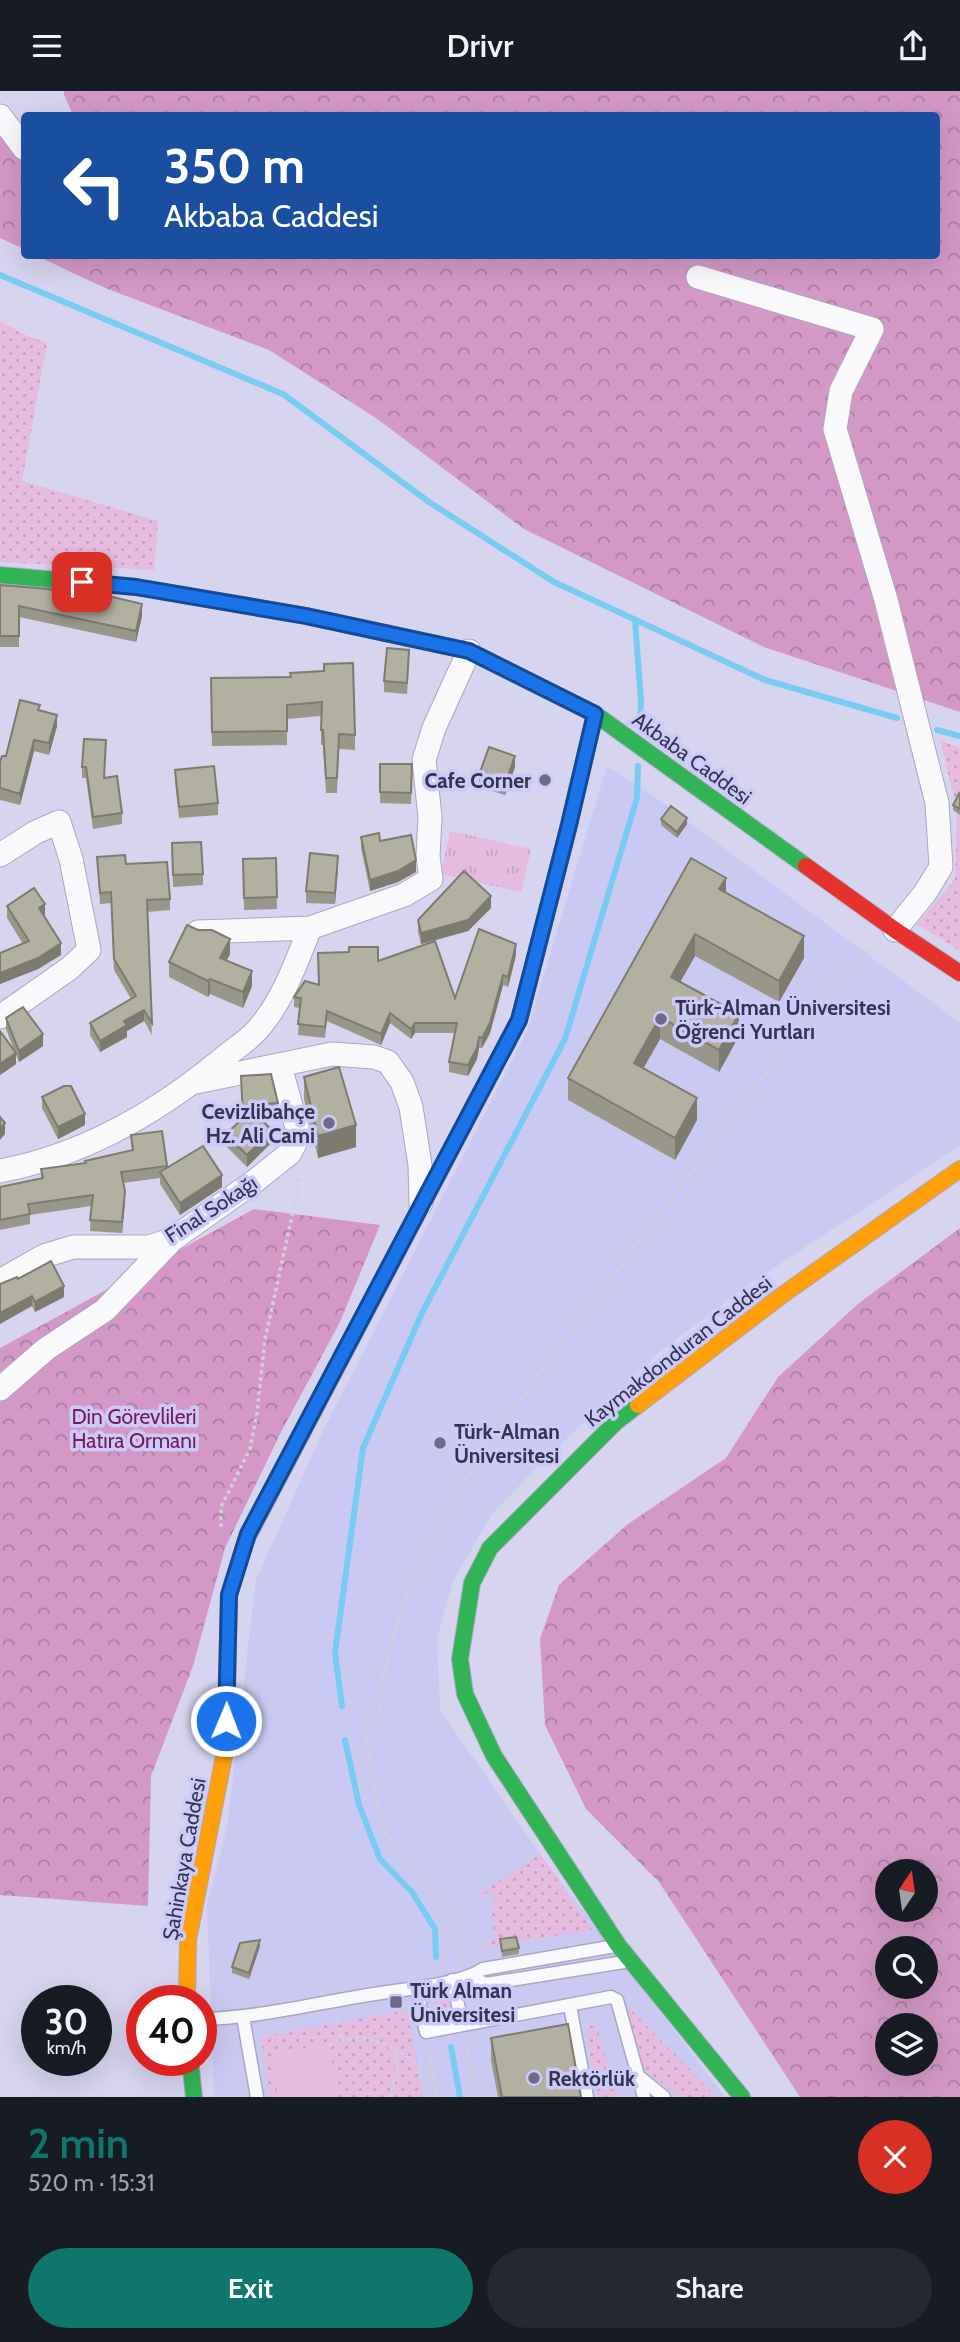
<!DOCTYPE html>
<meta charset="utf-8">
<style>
:root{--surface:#171b24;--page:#242831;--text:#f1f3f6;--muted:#9ea1a6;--accent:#0f766e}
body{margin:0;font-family:Cabin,sans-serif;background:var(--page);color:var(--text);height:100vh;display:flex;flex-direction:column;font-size:26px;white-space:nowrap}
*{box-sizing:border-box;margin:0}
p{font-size:23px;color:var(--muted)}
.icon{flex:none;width:38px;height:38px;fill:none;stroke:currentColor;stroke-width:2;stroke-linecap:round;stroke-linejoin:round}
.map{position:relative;height:2006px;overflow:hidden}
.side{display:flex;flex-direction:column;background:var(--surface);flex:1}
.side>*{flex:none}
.guide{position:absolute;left:21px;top:21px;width:919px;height:147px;border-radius:7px;box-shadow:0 7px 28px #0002;background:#1a4fa0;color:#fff;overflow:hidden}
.needle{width:46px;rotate:13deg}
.fabs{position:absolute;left:875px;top:1768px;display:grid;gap:14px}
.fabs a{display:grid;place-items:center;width:63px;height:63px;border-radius:50%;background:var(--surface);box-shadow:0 7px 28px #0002;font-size:35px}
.speed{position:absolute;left:21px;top:1894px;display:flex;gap:14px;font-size:35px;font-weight:700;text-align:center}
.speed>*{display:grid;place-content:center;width:91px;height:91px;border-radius:50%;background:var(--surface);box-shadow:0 7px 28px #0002;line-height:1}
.speed small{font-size:18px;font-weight:400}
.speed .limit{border:10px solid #d22;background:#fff;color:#111}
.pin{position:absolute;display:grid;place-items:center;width:60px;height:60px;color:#fff;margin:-30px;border-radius:14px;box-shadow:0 4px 10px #0006}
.me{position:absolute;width:77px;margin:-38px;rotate:1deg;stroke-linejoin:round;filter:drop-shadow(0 0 5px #0008)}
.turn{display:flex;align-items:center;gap:24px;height:147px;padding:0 28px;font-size:32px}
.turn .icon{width:91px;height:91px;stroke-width:2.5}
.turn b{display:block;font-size:49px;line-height:60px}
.round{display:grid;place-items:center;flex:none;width:74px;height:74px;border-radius:37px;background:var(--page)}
.head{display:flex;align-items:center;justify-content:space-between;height:119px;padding:0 28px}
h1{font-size:42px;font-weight:600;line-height:52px;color:var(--accent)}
.button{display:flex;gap:14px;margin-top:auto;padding:14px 28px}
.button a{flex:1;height:80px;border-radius:42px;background:var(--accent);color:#fff;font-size:28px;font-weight:600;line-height:80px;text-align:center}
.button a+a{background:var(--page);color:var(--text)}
header{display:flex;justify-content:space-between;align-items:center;height:91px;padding:0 28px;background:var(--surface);font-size:32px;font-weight:600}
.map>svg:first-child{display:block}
</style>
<header><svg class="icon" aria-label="menu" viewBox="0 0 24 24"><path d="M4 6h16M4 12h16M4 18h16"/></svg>Drivr<svg class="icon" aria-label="share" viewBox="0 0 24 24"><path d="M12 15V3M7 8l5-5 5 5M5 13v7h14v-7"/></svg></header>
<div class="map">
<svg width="960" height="2006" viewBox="0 0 960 2006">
<defs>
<pattern id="grass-dots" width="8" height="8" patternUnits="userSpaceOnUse" patternTransform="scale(1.75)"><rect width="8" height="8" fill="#e6bbdf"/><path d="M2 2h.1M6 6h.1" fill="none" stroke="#c6a1c1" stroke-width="1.8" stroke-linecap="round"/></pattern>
<pattern id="forest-crowns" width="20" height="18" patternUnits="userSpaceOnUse" patternTransform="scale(1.75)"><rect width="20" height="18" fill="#d398c6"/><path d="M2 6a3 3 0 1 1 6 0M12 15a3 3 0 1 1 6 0" fill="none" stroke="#ac7da3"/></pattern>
<pattern id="park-tufts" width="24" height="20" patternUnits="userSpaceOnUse" patternTransform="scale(1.75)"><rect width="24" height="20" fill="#e6bbdf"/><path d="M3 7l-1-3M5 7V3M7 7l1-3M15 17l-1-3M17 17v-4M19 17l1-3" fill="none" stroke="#c6a1c1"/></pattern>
</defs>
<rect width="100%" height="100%" fill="#d6d4ee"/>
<path fill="#cac9f1" d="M607,675l48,31 305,226v122l-209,138 -88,66 -115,107 -56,58 -39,67 -16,58 3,71 100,144 185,243h-511l-7,-192 20,-78 29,-247 67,-149 204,-400z"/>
<path fill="url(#grass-dots)" d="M0,230l23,13 24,9 -25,138 136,40 -4,49 -154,-8z
M940,649l20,8v203l-43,-27 38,-45 2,-69z
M540,1763l52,76 -112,18 18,-12 -6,-9 3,-3 -6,-9 6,-4 -5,-7 6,-4 -6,-9 -8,5 -3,-2z
M448,1901l6,27 -15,4 -7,-28z
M627,1915l90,91h-38l-37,-30z
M407,1919l16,87h-86l-8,-52 -56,7 5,45h-8l-9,-60z
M596,1934l22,72h-21l-11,-70z"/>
<path fill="url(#forest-crowns)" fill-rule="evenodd" d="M64,0h896v621l-196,-65 -240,-118 -148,-111 -107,-68 -164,-62 -68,-32 899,-1v-140h-863l-9,-20z
M0,46l18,3 6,12v97l-24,-11z
M254,1118l126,16 -40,97 -59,110 -56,116 -32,118 -42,110 -3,130 -148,-11v-547z
M960,1137v869h-160l-141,-215 -73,-73 -41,-84 -5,-86 19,-54 69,-61 98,-66 52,-81 80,-73zM887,1780h39v38h-39zM887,1857h39v38h-39zM887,1934h39v38h-39z"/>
<path fill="url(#park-tufts)" d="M450,740l81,18 -10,43 -80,-18z"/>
<path fill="#e6bbdf" d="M330,1954l7,52h-59l-6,-45z"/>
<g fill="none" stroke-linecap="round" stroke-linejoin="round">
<path stroke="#78ccf2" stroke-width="6" d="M0,184l283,119 146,108 125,80 211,98 132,38
M635,529l6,81 -1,23
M937,639l23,6
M342,1615l-7,-53 28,-205 59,-135 143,-274 72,-241 1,-32
M345,1649l14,65 21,54 32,33 23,37 1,28
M451,1956l9,50"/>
<defs>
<path id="lane" d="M470,1886l16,7 138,-22
M452,1889l11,45
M416,1896l10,45 185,-35 6,3 27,97
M570,1915l17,91
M243,1926l14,80
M201,1928c56,-1 111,-15 167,-24 33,-6 88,-9 115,-26l132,-23
M637,1984l27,22"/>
<path id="street" d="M0,25l24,32
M698,186l174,52 -31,62 -6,38 51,171 51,203 4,64 -16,26 -30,37
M0,764l36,-23 23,-10 12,37 18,91 -19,18 -70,49
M198,841l112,-4 94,-33 27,-16 -3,-23 2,-39 -6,-57 10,-32 35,-77
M196,991l136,-28 42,3 14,5 14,20 9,25 9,58 1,38
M0,1080c84,-16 157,-58 222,-112 12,-10 27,-19 37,-31 24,-28 37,-65 51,-100
M0,1190l44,-25 29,-9h76l24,-8 82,-58 35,-28 9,-18 -19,-69
M0,1298l46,-40 59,-39 66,-69"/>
<path id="fast" d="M0,484l136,12 170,29 163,35 126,63 211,152
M638,1314l-22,17 -126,126 -18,35 -12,76 5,35 29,62 124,189 124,152
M246,1449l273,-520 44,-171
M190,1969l4,37"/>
<path id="slow" d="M563,758l32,-135
M638,1314l143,-109 179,-127
M187,1909l1,-60 38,-194 3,-151 17,-55"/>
<path id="jam" d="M806,775l89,64 65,43"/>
</defs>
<use href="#lane" stroke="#a9a7c0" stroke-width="15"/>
<use href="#street" stroke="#a9a7c0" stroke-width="25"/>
<use href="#fast" stroke="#a9a7c0" stroke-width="18"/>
<use href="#slow" stroke="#a9a7c0" stroke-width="18"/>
<use href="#jam" stroke="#a9a7c0" stroke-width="18"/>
<path stroke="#d2d1da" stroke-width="3.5" stroke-dasharray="3.5 3.5" stroke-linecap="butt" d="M221,1436v-20l29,-58 7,-36 8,-74 33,-150 1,-17
M379,1629l1,-30
M458,1872l3,-3 -4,-29 -7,-14 -13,-19 -40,-43 -18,-39 -15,-95 16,-33 19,-71 17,-43 43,-86 34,-52 354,-471 25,-16
M341,1949c41,-7 61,14 93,36
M466,1949l9,57
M330,1954l11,-5 -4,-24
M429,1956l8,50
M390,2006l7,-31 -2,-15"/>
<use href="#lane" stroke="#f9f9fc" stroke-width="12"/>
<use href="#street" stroke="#f9f9fc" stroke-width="23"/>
<use href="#fast" stroke="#30b455" stroke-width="16"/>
<use href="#slow" stroke="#ff9f0a" stroke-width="16"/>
<use href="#jam" stroke="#e5322d" stroke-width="16"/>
</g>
<path fill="#99978a" d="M0,494l142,31 -6,26 -117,-25v30h-19z
M409,571l-2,32 -23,-2v-11z
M324,580l31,64v15l-16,-1 -2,44h-11l-3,-48h-2v-29l-34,3v26l-75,1 -1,-68 79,-1z
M40,619l17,16 -8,29 -15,-4 -14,54 -20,-5v-38l6,-6z
M106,661l-2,26 18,35v11l-29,5 -7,-51h-4v-11z
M380,673h32l-1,40 -31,-1z
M515,676l-10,28 -26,-8v-12z
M175,679l43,33v12l-39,3 -4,-37z
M960,701v23l-7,-5v-5z
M661,728l26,5 -10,14 -16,-13z
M361,746l19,4 36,31 -18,10 -28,9 -9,-43z
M172,763l31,20v11l-30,2z
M97,766l29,7 44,35v11l-23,2 5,123 -8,-14 -17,10v6l-27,15 -10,-17v-12l41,-24 -17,-29 -3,-67 -11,1z
M276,767l1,51 -33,1 -1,-51z
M338,776l-3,37 -29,-1v-12z
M726,802l78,65 -25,44 -84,-46 -15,26 59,54 -20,36 -59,-33 -17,29 54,52 -22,40 -107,-60v-22z
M7,815l38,9 -1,1 17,39 -23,14 -38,15v-31l23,-9 -16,-26z
M491,817l-23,23 -47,13 -3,-12v-12z
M230,863l-4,7 26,25 -9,22 -33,-14 -2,3 -39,-20v-15z
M516,864l-8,32 -5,-2 -13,48 -8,15h-3l-2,11 -9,17 -19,-4v-10l5,-29h-39l-4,6 -21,-16 -9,22 -54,-24 -2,17 -27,-3 2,-27 -6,-1v-10l24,-12 60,-24 77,37z
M6,927l37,28 -24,16 -3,-7v9l-16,11v-44l14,19 -8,-21z
M241,985l36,22 1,16 -21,1 15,27 -25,25 -21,-21v-12l16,-15z
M304,986l52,70 -38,11 -14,-59z
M42,1006l43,28 -27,14 -16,-31z
M162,1040l5,37 55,19 -42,28 -20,-31v-6l-37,5 2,19 -3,31 -32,-2 1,-25 -61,9v9l-30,6v-43l41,-9v-9l44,-6 47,-13 -1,-15z
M18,1188l46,18 -29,15z
M500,1848l19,9v6l-17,3z
M260,1855l-11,33 -17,-6v-6z
M491,1947l90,59h-83l-7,-37z"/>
<path fill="#7d7b70" d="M142,513v12l-6,26v-11z
M57,624v11l-8,29v-12z
M34,649v11l-14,54v-11z
M515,665v11l-10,28v-11z
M687,727v6l-10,14v-6z
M338,765v11l-3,37v-11z
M416,769v12l-18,10 -28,9v-11z
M726,787v22l-7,-11z
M491,805v12l-23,23 -47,13v-11z
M45,813v11l-6,4v-11z
M695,843v22l-24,42v-21z
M804,845v22l-25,44v-21z
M230,848v15l-10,20v-16z
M61,852v12l-23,14 -38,15v-11z
M516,853v11l-8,32v-10z
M252,880v15l-9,22v-16z
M503,884v10l-13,48 -8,15v-10z
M210,888v15l-2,3v-16z
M144,919v11l-17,10v6l-27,15v-11l24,-20z
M390,922v10l-9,22v-11z
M739,923v22l-20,36v-22z
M660,926v22l-26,46v-22z
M415,932v10l-4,6v-10z
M43,943v12l-24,16v-11z
M479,946v11l-2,11 -9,17v-11z
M16,962v11l-16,11v-11z
M697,1007v22l-22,40v-22z
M85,1023v11l-27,14v-12z
M5,1032v11l-5,6v-12z
M356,1034v22l-38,11v-22z
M272,1039v12l-25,25v-12z
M222,1084v12l-42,28v-12z
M125,1100v11l-3,31v-11z
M64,1195v11l-29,15v-10z
M32,1205v10l-32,18v-11z
M260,1849v6l-11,33v-6z"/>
<path fill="#b2b0a0" stroke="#7d7b70" stroke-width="2" d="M0,494l48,4 55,11 1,-5 38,9 -6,27 -117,-25v30h-19z
M387,557l22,2 -2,33 -23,-2z
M353,572l2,72 -16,-1 -2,44h-11l-3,-48h-2l1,-28 -35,3v26l-75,1 -1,-54 80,-1 -1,-4 34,-2v-7z
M20,609l20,5 -2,5 19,5 -8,28 -15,-3 -14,54 -20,-6v-26l2,-6h4z
M84,648l22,1 -2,38 13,-2 5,37 -29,4 -7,-50h-4z
M489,656l26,9 -10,28 -26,-9z
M380,673h32l-1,29 -31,-1z
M214,675l4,37 -39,4 -4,-37z
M960,701v17l-7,-4z
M671,715l16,12 -10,14 -16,-13z
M379,742l1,8 31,-6 5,25 -18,11 -28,9 -9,-43z
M201,751l2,32 -30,1 -1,-32z
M310,762l28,3 -3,37 -29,-2z
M125,764l1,9 41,-2 3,37 -23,1 5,123 -8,-13 -20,11 3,4 -27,16 -10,-18 46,-27 -22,-37 -3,-67 -11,1 -3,-36z
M276,767l1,39 -33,1 -1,-39z
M691,767l35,20 -7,11 85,47 -25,45 -84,-47 -24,43 68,37 -20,36 -59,-33 -26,46 63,35 -22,40 -107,-60z
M464,780l27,25 -23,24 -47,13 -3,-13z
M34,797l11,16 -6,4 22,35 -23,15 -38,15v-20l29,-12 -22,-35z
M187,834l11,5h14l18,9 -10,19 32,13 -9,21 -33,-13 -2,2 -39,-19z
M479,838l37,15 -8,33 -5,-2 -13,48 -8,15 -3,-1 -2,11 -9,17 -19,-3 8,-39h-42l-4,6 -21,-16 -9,21 -54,-23 -2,16 -27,-3 3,-26 -7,-1 11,-16 14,4 -1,-32 31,-1v-5h29v14l57,-20 20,57z
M23,916l20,27 -24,17 -13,-33z
M0,940l16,22 -16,11z
M339,976l17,58 -38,11 -14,-59z
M271,983l7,29 -32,2 26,25 -25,25 -21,-21 17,-16 -2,-42z
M64,995h7l14,28 -27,13 -16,-30z
M0,1026l5,6 -5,5z
M162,1040l5,35 -46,6 4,19 -3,31 -32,-2 3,-25 -65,9 2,10 -30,6v-33l43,-9 -2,-9 45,-6 -1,-2 48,-11 -2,-15z
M203,1055l19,29 -42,28 -20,-31z
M51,1170l13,25 -29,16 -3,-6 -32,17v-29l17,-7 1,2z
M516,1846l3,11 -17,3 -2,-12z
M260,1849l-11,33 -17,-6 8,-24z
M568,1933l13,73h-79l-11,-59z"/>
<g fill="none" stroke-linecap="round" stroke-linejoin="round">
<defs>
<path id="route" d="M82,491l54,5 170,29 163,35 126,63 -26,111 -50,195 -271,514 -19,61 -3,126"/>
</defs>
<use href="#route" stroke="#114b97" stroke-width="18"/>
<use href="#route" stroke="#1a73e8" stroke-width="12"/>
</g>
<g fill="#6d6b89" stroke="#cbcaf9" stroke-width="2.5">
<circle cx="545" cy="689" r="7"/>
<circle cx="661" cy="928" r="7"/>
<circle cx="329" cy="1032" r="7"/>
<circle cx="440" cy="1352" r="7"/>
<rect x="389" y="1904" width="14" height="14" rx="3.5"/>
<circle cx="534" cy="1987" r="7"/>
</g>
<g text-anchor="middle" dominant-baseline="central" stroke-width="7" stroke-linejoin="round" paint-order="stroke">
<g font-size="21" fill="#343352" stroke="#cbcaf9">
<text transform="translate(692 667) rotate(36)">Akbaba Caddesi</text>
<text transform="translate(211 1118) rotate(-33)">Final Sokağı</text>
<text transform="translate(678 1260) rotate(-38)">Kaymakdonduran Caddesi</text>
<text transform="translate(184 1768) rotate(-80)">Şahinkaya Caddesi</text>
</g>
<g font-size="21" font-weight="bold" fill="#343352" stroke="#cbcaf9" text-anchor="start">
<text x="531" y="689" text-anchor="end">Cafe Corner</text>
<text x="675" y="916">Türk-Alman Üniversitesi<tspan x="675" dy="24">Öğrenci Yurtları</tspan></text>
<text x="315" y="1020" text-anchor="end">Cevizlibahçe<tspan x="315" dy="24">Hz. Ali Cami</tspan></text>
<text x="454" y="1340">Türk-Alman<tspan x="454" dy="24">Üniversitesi</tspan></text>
<text x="410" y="1899">Türk Alman<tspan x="410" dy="24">Üniversitesi</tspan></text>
<text x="548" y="1987">Rektörlük</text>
</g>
<g font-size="21" fill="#791758" stroke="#cbcaf9">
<text x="134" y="1325">Din Görevlileri<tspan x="134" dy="24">Hatıra Ormanı</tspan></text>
</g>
</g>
</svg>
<div class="fabs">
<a><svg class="needle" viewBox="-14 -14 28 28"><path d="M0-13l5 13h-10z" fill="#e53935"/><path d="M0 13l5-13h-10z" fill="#9ea1a6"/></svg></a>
<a><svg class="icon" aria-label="search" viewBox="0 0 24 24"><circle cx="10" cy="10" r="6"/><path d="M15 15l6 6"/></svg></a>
<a><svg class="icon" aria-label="layers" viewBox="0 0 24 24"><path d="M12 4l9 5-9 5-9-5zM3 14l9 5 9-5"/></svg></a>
</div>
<div class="speed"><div>30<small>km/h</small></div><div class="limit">40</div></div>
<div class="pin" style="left:82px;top:491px;background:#d93025"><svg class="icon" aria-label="arrive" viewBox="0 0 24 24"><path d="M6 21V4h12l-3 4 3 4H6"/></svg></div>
<svg class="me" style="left:226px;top:1630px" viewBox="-20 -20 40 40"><circle r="17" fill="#1a73e8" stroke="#fff" stroke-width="3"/><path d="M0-11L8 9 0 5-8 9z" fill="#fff"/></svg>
<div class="guide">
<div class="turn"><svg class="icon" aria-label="left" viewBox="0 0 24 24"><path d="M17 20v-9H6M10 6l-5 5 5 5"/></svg><div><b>350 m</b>Akbaba Caddesi</div></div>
</div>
</div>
<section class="side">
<div class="head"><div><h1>2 min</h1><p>520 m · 15:31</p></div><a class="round" style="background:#d93025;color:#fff"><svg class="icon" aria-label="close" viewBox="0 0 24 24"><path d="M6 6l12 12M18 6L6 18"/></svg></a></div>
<div class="button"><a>Exit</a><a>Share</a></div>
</section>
